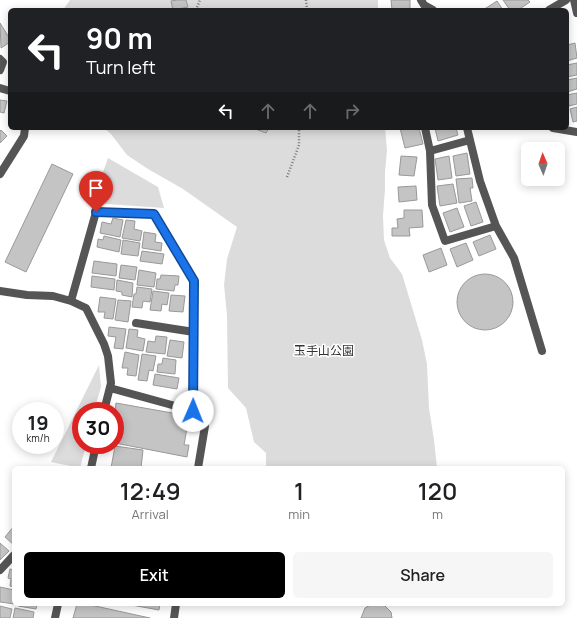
<!DOCTYPE html>
<meta charset="utf-8">
<style>
:root{--surface:#fff;--page:#f6f6f6;--text:#202124;--muted:#757577;--accent:#000}
body{margin:0;font-family:Manrope,"Noto Sans JP",sans-serif;background:var(--page);color:var(--text);height:100vh;display:flex;flex-direction:column;font-size:15px;white-space:nowrap}
*{box-sizing:border-box;margin:0}
p{font-size:13px;color:var(--muted)}
.icon{flex:none;width:22px;height:22px;fill:none;stroke:currentColor;stroke-width:2;stroke-linecap:round;stroke-linejoin:round}
.map{position:relative;flex:1;overflow:hidden}
.drawer{position:absolute;left:12px;top:466px;width:553px;height:140px;display:flex;flex-direction:column;background:var(--surface);border-radius:6px;box-shadow:0 2px 10px #0003}
.drawer>*{flex:none}
.guide{position:absolute;left:8px;top:8px;width:561px;height:122px;border-radius:6px;box-shadow:0 2px 10px #0003;background:#202124;color:#fff;overflow:hidden}
.needle{width:26px;rotate:358deg}
.buttons{position:absolute;left:521px;top:142px;display:grid;gap:8px}
.buttons a{display:grid;place-items:center;width:44px;height:44px;border-radius:6px;background:var(--surface);box-shadow:0 2px 10px #0003;font-size:20px}
.speed{position:absolute;left:12px;top:402px;display:flex;gap:8px;font-size:20px;font-weight:700;text-align:center}
.speed>*{display:grid;place-content:center;width:52px;height:52px;border-radius:50%;background:var(--surface);box-shadow:0 2px 10px #0003;line-height:1}
.speed small{font-size:10px;font-weight:400}
.speed .limit{border:6px solid #d22;background:#fff;color:#111}
.pin{position:absolute;display:grid;place-items:center;width:34px;height:34px;color:#fff;margin:-41px -17px;border-radius:50% 50% 50% 0;rotate:-45deg;box-shadow:0 0 4px #0007}
.pin .icon{rotate:45deg}
.me{position:absolute;width:44px;margin:-22px;rotate:1deg;stroke-linejoin:round;filter:drop-shadow(0 0 3px #0008)}
.turn{display:flex;align-items:center;gap:14px;height:84px;padding:0 12px;font-size:18px}
.turn .icon{width:52px;height:52px;stroke-width:2.5}
.turn b{display:block;font-size:28px;line-height:34px}
.lanes{display:flex;align-items:center;height:38px;padding:0 12px;background:#0003;justify-content:center;gap:20px;direction:ltr}
.lanes .off{opacity:.35}
.eta{display:flex;justify-content:space-evenly;align-items:center;height:68px;text-align:center}
.eta b{font-size:24px;font-weight:600;line-height:28px}
.cta{display:flex;gap:8px;margin-top:auto;padding:8px 12px}
.cta a{flex:1;height:46px;border-radius:6px;background:var(--accent);color:#fff;font-size:16px;font-weight:600;line-height:46px;text-align:center}
.cta a+a{background:var(--page);color:var(--text)}
.map>svg:first-child{display:block}
</style>
<div class="map">
<svg width="577" height="618" viewBox="0 0 577 618">
<rect width="100%" height="100%" fill="#fff"/>
<path fill="#dcdcdc" d="M70,0h308v10h-315z
M104,128h281l2,22 -2,22v17l-2,27 1,24 6,18 12,16 20,66 5,24 2,44 5,32 3,28h-171v-15l-12,-11 -8,-34 -18,-20 -1,-73 -3,-30 3,-26 10,-32 -54,-38 -35,-20 -21,-14 -16,-21z
M108,158l50,29 6,21 -72,-5z
M99,365l2,22 -7,24h-13v34h5l-6,23 -29,-6z"/>
<path fill="#c4c4c4" stroke="#999" d="M177,0h9l2,7 -15,3 -2,-9z
M391,0h19v10h-18z
M503,0h25l2,2 -12,8h-8z
M497,1l6,9h-20z
M0,23l10,16v3l-9,6z
M575,43l2,15 -10,3v-16z
M577,63v12l-10,2v-12z
M577,78v11l-10,3v-12z
M577,93v11l-8,2 -2,-11z
M0,100l7,1 -3,12 -4,-1z
M577,107v14l-4,1 -3,-13z
M253,128h16l-3,5z
M400,128h19l4,16 -18,4z
M435,128h21l2,7 -20,6z
M1,130l6,6 -7,7v-12z
M467,153l3,21 -14,2 -3,-20z
M401,156l16,1 -3,19 -15,-1z
M449,156l3,22 -14,2 -3,-21z
M52,164l21,10 -47,98 -21,-10z
M472,178l1,10h-3l2,13 -13,2 -3,-24z
M453,184l4,19 -17,3 -3,-20z
M416,186l1,14 -18,2 -1,-15z
M476,202l7,20 -12,4 -7,-20z
M457,208l7,19 -14,5 -7,-19z
M404,210h18l1,17 -14,1 1,8h-18v-8h6l-1,-9 7,-1z
M113,218l10,2 -3,17 -20,-4 2,-11 9,2z
M126,220l9,1 -1,8 8,2 -2,10 -18,-3z
M144,232l12,2 -1,8 7,1 -1,8 -19,-3z
M490,235l6,14 -17,7 -6,-14z
M104,236l17,4 -2,12 -22,-5 1,-8 5,1z
M123,240l17,3 -2,13 -17,-2z
M466,243l7,17 -16,7 -7,-18z
M441,248l6,17 -18,7 -6,-17z
M142,251l22,3 -2,10 -22,-3z
M94,261l23,3 -1,12 -24,-3z
M121,265l16,2 -2,13 -16,-2z
M139,270l17,3 -2,14 -17,-2z
M457 302a28 28 0 1 1 56 0a28 28 0 1 1-56 0Z
M161,275l18,1 -1,9h-3l-1,6 -18,-2 1,-10h3z
M92,276l23,3 -1,11 -23,-3z
M117,280l16,3 -1,14 -10,-2v-3l-6,-1z
M137,287l15,2 -2,13 -7,-1 -1,7 -10,-1 2,-13h2z
M153,291l16,2 -2,12 -5,-1 -1,7 -11,-1z
M171,295l14,1 -2,16 -14,-1z
M100,297l16,2 -3,20 -9,-1 1,-6h-7z
M118,300l13,1 -3,21 -13,-2z
M109,327l17,2 -3,20 -9,-1 2,-11 -8,-1z
M129,329l9,1 -1,7 8,2 -2,12 -17,-3z
M156,336l11,1 -2,17 -19,-2 2,-11 7,1z
M170,340l14,2 -2,16 -15,-2z
M125,352l14,3 -3,21 -9,-1 1,-7h-6z
M142,354l14,2 -3,15 -4,-1 -2,11 -9,-1z
M163,358l13,2 -1,14 -18,-2 1,-8h4z
M155,374l24,4 -2,11 -24,-4z
M116,403l73,13 -5,29h5l-2,12 -72,-14v-32z
M115,446l28,4 -2,18h-30z
M14,526v19l-9,-8z
M0,543l9,8 -9,9z
M10,569l4,1v17l-4,-1 1,-7 -3,-1z
M0,587l14,3 1,14 -15,-2z
M18,604h19l-1,5 -18,-3z
M77,604h9l64,14h-77z
M126,604h34l-1,6z
M372,604l12,1 7,7 1,6h-31l4,-10z
M0,606l12,3 -2,9h-10z
M15,608l19,4 -1,6h-20z"/>
<g fill="none" stroke-linecap="round" stroke-linejoin="round">
<path stroke="#777" stroke-width="2.5" stroke-dasharray="1 2" stroke-linecap="butt" d="M306,0l1,10
M196,10l4,-10
M287,177l12,-32v-17"/>
<path stroke="#555" stroke-width="8" d="M0,59l3,3 -3,8"/>
<path stroke="#555" stroke-width="8" d="M421,0l3,5 9,5
M574,0l3,13
M549,10l17,-10
M0,88l10,3
M425,128l5,23 2,54 13,36 51,-15
M467,128l13,53 16,45 18,32 28,93
M553,128l24,4
M430,151l40,-11
M0,174l24,-38 1,-8
M0,291l27,4 26,1 18,5 15,7 18,36 4,12 3,27 -7,28
M71,301l25,-89 58,2 40,67 -1,130
M136,323l58,9
M110,388l91,25 4,13 -7,42
M91,468l5,-23
M0,570l14,-15
M55,618l3,-14
M174,618l2,-14"/>
</g>
<g fill="none" stroke-linecap="round" stroke-linejoin="round">
<defs>
<path id="route" d="M96,212l58,2 40,67 -1,130"/>
</defs>
<use href="#route" stroke="#114b97" stroke-width="10"/>
<use href="#route" stroke="#1a73e8" stroke-width="7"/>
</g>
<g text-anchor="middle" dominant-baseline="central" stroke-width="3" stroke-linejoin="round" paint-order="stroke">
<g font-size="12" fill="#333" stroke="#fff">
<text x="324" y="350">玉手山公園</text>
</g>
</g>
</svg>
<div class="buttons">
<a><svg class="needle" viewBox="-14 -14 28 28"><path d="M0-13l5 13h-10z" fill="#e53935"/><path d="M0 13l5-13h-10z" fill="#757577"/></svg></a>
</div>
<div class="speed"><div>19<small>km/h</small></div><div class="limit">30</div></div>
<div class="pin" style="left:96px;top:212px;background:#d93025"><svg class="icon" aria-label="arrive" viewBox="0 0 24 24"><path d="M6 21V4h12l-3 4 3 4H6"/></svg></div>
<svg class="me" style="left:193px;top:411px" viewBox="-20 -20 40 40"><circle r="19" fill="#fff"/><path d="M0-13L10 11 0 6-10 11z" fill="#1a73e8"/></svg>
<div class="guide">
<div class="turn"><svg class="icon" aria-label="left" viewBox="0 0 24 24"><path d="M17 20v-9H6M10 6l-5 5 5 5"/></svg><div><b>90 m</b>Turn left</div></div>
<div class="lanes"><svg class="icon" aria-label="left" viewBox="0 0 24 24"><path d="M17 20v-9H6M10 6l-5 5 5 5"/></svg><svg class="icon off" aria-label="ahead" viewBox="0 0 24 24"><path d="M12 20V5M6 11l6-6 6 6"/></svg><svg class="icon off" aria-label="ahead" viewBox="0 0 24 24"><path d="M12 20V5M6 11l6-6 6 6"/></svg><svg class="icon off" aria-label="right" viewBox="0 0 24 24"><path d="M7 20v-9h11M14 6l5 5-5 5"/></svg></div>
</div>
<section class="drawer">
<div class="eta">
<div><b>12:49</b><p>Arrival</p></div>
<div><b>1</b><p>min</p></div>
<div><b>120</b><p>m</p></div>
</div>
<div class="cta"><a>Exit</a><a>Share</a></div>
</section>
</div>
